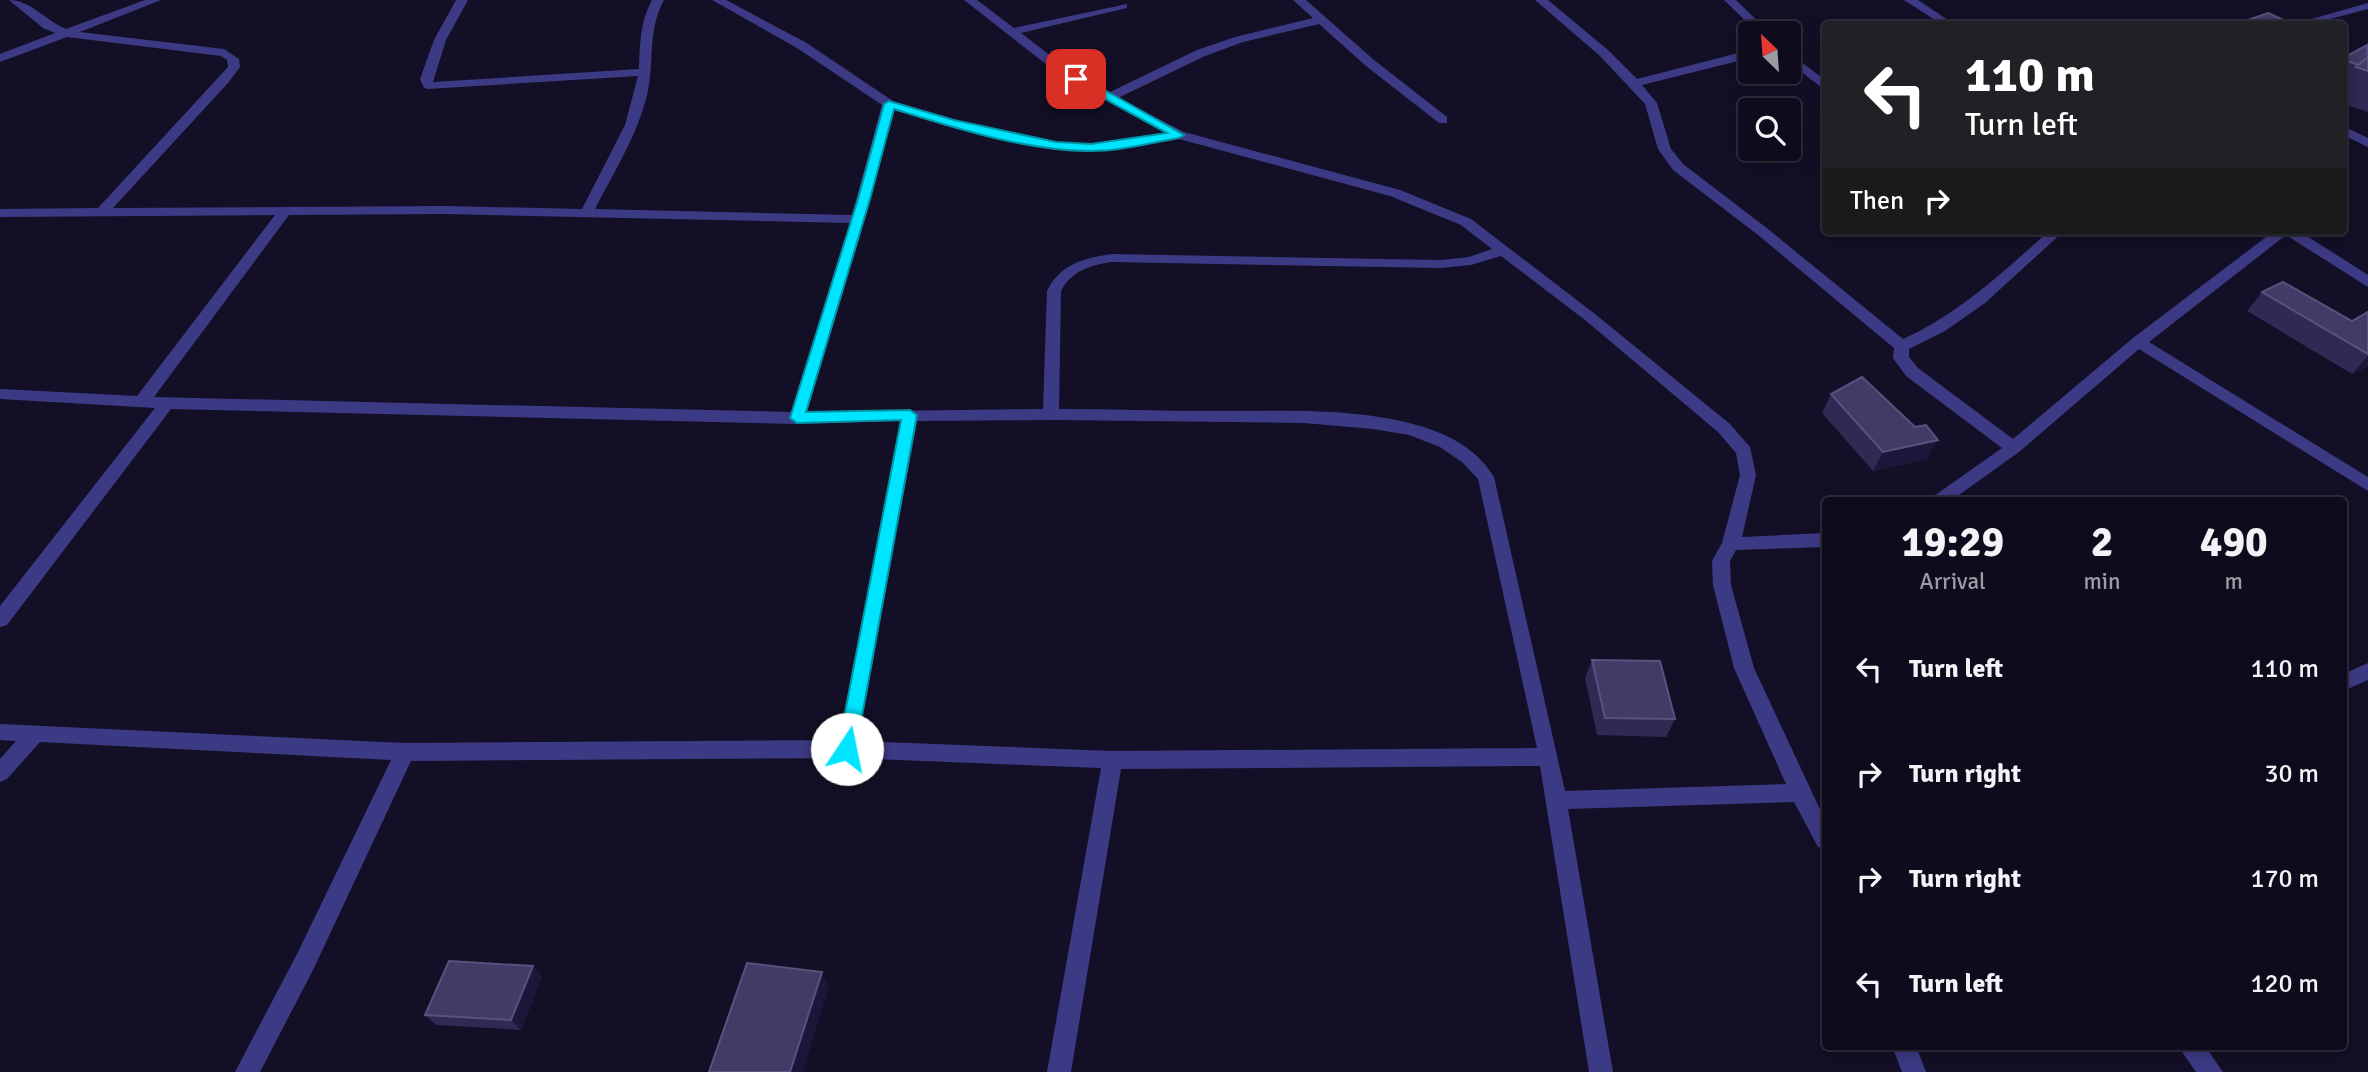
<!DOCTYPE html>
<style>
:root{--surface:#0e0b1c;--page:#171425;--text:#f1f3f6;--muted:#9b9ba3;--line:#2e2b3b}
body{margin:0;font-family:Signika,sans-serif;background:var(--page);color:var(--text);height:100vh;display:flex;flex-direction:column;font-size:26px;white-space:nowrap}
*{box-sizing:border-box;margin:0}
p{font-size:23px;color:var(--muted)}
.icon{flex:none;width:38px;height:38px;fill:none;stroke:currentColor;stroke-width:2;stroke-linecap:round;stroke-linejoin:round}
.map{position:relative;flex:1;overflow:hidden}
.details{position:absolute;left:1822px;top:497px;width:525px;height:553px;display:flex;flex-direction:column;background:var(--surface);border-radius:7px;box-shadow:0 4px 18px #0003,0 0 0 2px var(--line)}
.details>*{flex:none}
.guide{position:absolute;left:1822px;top:21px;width:525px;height:214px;border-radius:7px;box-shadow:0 4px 18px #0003,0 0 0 2px var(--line);background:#202124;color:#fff;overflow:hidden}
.needle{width:46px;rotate:335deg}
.fabs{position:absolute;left:1738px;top:21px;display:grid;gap:14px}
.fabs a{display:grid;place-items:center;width:63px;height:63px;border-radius:7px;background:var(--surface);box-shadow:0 4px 18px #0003,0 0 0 2px var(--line);font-size:35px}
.pin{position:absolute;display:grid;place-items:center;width:60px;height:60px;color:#fff;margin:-30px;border-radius:14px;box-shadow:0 4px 10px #0006}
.me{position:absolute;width:77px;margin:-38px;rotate:11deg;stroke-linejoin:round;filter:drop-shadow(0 0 5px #0008)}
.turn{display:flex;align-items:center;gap:24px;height:147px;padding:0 28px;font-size:32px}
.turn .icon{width:91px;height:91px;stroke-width:2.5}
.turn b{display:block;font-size:49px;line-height:60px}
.then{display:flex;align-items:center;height:66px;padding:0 28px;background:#0003;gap:14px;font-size:26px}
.eta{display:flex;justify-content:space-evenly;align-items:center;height:119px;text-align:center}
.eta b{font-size:42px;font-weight:700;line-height:49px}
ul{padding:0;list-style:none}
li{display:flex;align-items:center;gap:21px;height:105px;padding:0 28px}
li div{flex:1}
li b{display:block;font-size:26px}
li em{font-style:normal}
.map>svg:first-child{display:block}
</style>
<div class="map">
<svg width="2368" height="1072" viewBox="0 0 2368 1072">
<rect width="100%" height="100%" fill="#130f26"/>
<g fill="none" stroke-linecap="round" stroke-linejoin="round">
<path fill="#3d3a85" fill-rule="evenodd" d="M9,0c22,0 37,21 57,29l79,-29h16l-81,32 144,17 15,10 1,8 -12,16 -115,125 333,-2 136,3 43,-84 13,-49 -210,13 -4,-1 -4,-9 14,-39 22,-40h12l-22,40 -13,42 206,-13c1,-25 1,-47 13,-69h12c-17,30 -9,63 -17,95 -10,41 -33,77 -52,114l257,6 30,-110 -85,-57 -85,-48h14l79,42 88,59 62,19 101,22 35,2 75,-11 -110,-61 -92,-72h13l37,28 113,-24v4l-106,25 43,33 44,27 89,-43 38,-13 78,-19 -20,-18h13l68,60 73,57v6h-8l-73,-57 -47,-42 -76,18 -38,14 -87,42 66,34 216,58 71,29 124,95 135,110 20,23 6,28 -14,62 83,-4v14l-89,3 -6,11 1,24 23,83 71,152v29l-7,-2 -24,-45 -226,7 45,263h-24l-49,-306 -419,3 -50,303h-24l54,-304 -254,-10 -436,3 -98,209 -53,102h-25l62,-118 94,-194 -351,-18 -33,37 -7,3v-23l16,-18 -16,-1v-16l405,19 434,-3 62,-319 -104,3 -626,-15 -164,216 -7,2v-21l155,-198 -155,-9v-10l137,7 138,-181 -275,2v-8l98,-1 130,-141 -1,-7 -6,-4 -154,-19 -67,25v-8l55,-21 -12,-5zM894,109l53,17 109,24 35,2 88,-13 211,57 71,29 31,24 -23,8 -28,3 -329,-6c-28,4 -52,10 -65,37l-4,118 -236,3 58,-193zM446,214l404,9 -59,189 -637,-15 135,-182zM1501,256l84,64 133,112 18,21 4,22 -18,68 -10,18 1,24 21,83 52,116 -221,7 -71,-314c-45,-78 -203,-65 -280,-66 -52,0 -103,-2 -155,-2l2,-118c10,-20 30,-26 51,-29l329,6 30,-3zM1056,420l248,3 69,6 36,6 31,12 22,15 16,17 59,269 -425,3 -254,-10 59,-320z
M1535,0h13l60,50 29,29 113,-29v8l-108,27 15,18 14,46 12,15 85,65 135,110c57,-26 100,-67 146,-108h15l-79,72 -40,28 -36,18v8l9,11 95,71 120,-101 141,-107h25l69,44v12l-82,-52 -137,107 219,135v14l-229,-142 -120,103 -67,48h-20l2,-4 68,-48 -96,-72 -13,-18 1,-10 -136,-113 -85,-65 -15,-21 -13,-45 -45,-48z
M1724,0h12l34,33h-12z
M1904,0h14l36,24h-13z
M2368,3v6l-57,15h-17z
M1788,52l37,28v10l-37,-28z
M2343,126l25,12v9l-25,-12z
M2368,663v17l-25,11v-17z
M1892,1046h24l10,26h-24z
M2178,1046h27l18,26h-27z"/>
</g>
<path fill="#312854" d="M2245,21l47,3h-50z
M2368,45v67l-25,-8v-20l5,-7 -5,-2v-17z
M2262,292l90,29 16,-9v54l-16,8 -105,-63z
M1831,394l96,65 -54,12 -51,-58z
M1592,660l83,59 -9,18 -69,-2 -12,-57z
M533,966l9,10 -21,54 -85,-5 -11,-10z"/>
<path fill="#1d163a" d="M2368,356v10l-16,8z
M1938,440l-11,19 -54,12 10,-19z
M533,966l9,10 -21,54 -10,-10z
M822,972l7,14 -26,86h-13z"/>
<path fill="#433a66" stroke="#5a527e" stroke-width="2" d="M2268,13l24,11h-39l-8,-3z
M2367,45l1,12 -10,8 -15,-6v-1z
M2368,57v14l-12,-4z
M2283,282l69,39 16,-9v42l-106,-62z
M1862,377l53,50 11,-2 12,15 -55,12 -52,-58z
M1592,660l68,1 15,58 -70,-1z
M449,961l84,5 -22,54 -86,-5z
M747,963l75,9 -32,100h-81z"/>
<path fill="#00e5ff" stroke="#0095a6" stroke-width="2" d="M1072,76h8l104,59 -5,3c-30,5 -62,14 -91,13 -65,-1 -133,-23 -194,-42l-24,90 -64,213 104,-2 7,5 -61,334 -2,6 -7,2 -6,-2 -3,-6 63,-329 -104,3 -7,-5 68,-219 26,-95 5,-3 65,19 102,22 35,2 76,-11 -95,-52z"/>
</svg>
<div class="fabs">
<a><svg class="needle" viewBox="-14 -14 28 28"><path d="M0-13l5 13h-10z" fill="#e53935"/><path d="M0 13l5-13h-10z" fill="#9b9ba3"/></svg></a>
<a><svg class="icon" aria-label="search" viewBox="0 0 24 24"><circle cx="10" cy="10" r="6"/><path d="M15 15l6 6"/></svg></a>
</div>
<div class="pin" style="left:1076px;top:79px;background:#d93025"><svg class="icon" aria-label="arrive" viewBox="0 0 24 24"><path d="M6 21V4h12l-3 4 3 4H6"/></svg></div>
<svg class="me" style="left:847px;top:749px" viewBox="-20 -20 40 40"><circle r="19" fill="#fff"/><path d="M0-13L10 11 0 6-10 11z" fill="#00e5ff"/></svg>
<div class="guide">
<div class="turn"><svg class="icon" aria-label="left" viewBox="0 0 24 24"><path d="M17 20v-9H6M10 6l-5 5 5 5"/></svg><div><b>110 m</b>Turn left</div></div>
<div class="then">Then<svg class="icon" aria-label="right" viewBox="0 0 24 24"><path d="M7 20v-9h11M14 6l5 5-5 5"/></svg></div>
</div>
<section class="details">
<div class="eta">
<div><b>19:29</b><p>Arrival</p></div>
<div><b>2</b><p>min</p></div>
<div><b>490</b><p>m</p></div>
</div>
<ul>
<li><svg class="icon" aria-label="left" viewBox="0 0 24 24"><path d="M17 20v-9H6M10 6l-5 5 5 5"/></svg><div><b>Turn left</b></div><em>110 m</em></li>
<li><svg class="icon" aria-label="right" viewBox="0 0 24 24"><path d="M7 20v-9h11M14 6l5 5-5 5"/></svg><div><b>Turn right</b></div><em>30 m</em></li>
<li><svg class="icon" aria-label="right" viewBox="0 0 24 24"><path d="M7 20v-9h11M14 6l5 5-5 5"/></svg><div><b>Turn right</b></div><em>170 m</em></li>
<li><svg class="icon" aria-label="left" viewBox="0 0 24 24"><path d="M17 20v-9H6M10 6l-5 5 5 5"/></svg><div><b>Turn left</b></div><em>120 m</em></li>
</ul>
</section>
</div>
